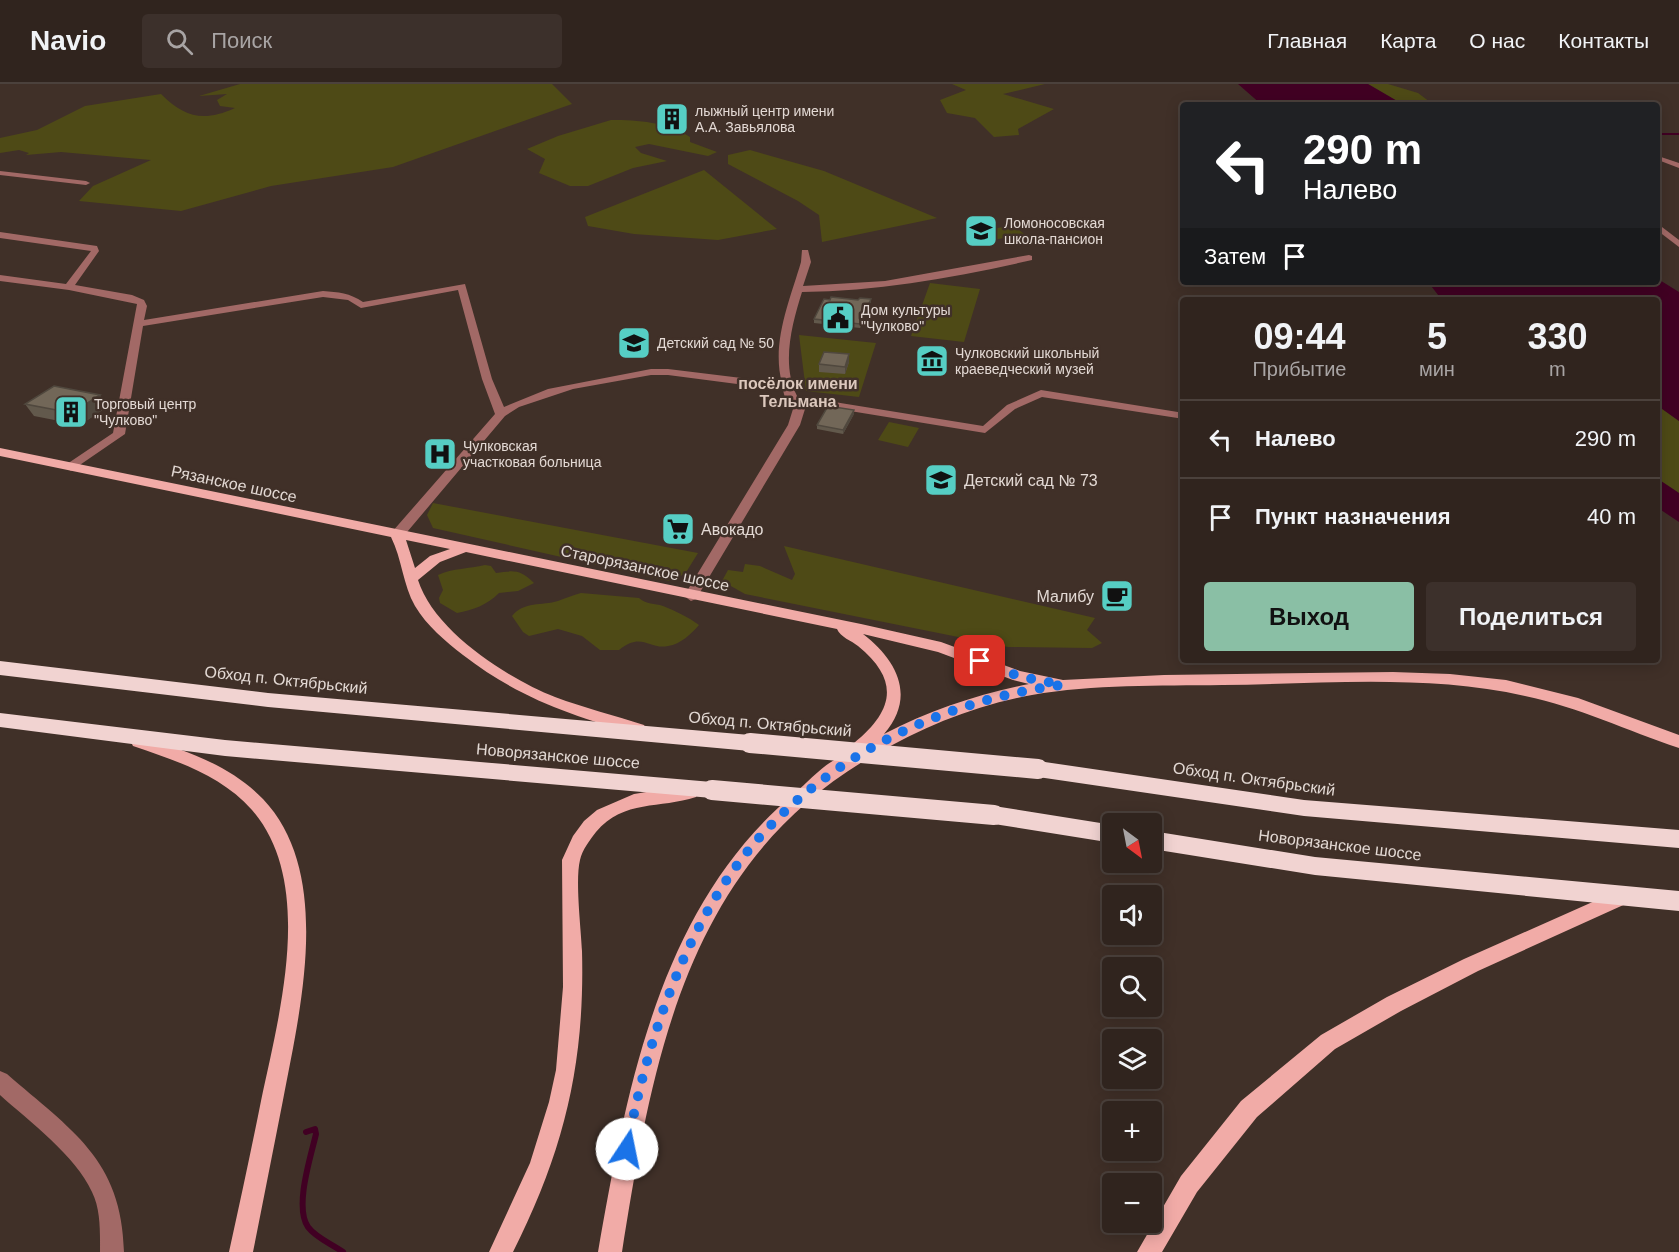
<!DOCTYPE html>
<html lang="ru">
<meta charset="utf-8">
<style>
:root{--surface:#30241e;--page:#3c302b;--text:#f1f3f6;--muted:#a8a4a4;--line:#4b413c;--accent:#8abfa5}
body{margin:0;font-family:Arial,sans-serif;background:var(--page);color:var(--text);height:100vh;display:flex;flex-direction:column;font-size:22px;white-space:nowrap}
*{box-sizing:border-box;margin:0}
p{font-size:20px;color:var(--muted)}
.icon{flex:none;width:33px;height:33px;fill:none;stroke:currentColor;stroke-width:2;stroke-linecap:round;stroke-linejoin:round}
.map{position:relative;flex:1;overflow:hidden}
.drawer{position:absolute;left:1180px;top:213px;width:480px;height:366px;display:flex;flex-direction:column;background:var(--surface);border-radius:6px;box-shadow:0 3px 15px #0003,0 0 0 2px var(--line)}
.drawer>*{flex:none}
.hud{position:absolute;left:1180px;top:18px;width:480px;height:183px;border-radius:6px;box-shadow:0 3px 15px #0003,0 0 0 2px var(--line);background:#202124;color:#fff;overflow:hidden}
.needle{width:39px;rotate:148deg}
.fabs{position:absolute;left:1102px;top:729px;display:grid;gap:12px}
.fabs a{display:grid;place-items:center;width:60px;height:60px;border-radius:6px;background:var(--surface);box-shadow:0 3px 15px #0003,0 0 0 2px var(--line);font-size:30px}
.pin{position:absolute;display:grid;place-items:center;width:51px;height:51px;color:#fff;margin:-26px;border-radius:12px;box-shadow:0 3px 9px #0006}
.me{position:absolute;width:66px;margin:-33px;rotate:11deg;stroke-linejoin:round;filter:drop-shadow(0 0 4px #0008)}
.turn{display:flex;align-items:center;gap:21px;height:126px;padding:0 24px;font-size:27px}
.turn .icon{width:78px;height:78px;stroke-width:2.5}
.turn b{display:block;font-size:42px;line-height:51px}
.then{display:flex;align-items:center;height:57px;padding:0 24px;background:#0003;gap:12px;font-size:22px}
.eta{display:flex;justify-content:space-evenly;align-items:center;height:102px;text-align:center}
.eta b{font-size:36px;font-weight:700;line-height:42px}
.cta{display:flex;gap:12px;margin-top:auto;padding:12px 24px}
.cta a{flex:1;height:69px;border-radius:6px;background:var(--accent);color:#111;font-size:24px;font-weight:700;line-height:69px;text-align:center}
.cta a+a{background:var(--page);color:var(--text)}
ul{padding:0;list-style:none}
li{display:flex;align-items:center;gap:18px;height:78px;padding:0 24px;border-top:2px solid var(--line)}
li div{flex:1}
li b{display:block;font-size:22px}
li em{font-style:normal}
header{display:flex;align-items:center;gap:36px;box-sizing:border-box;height:84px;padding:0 30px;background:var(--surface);border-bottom:2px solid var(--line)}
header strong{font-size:28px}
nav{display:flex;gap:33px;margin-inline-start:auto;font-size:21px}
.search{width:420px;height:54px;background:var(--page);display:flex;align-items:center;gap:15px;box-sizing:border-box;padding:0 21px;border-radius:6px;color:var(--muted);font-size:22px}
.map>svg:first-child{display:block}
</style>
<header>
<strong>Navio</strong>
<div class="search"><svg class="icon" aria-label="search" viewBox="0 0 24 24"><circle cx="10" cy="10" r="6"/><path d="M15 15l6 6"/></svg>Поиск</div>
<nav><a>Главная</a><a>Карта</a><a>О нас</a><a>Контакты</a></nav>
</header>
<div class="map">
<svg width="1679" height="1168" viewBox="0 0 1679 1168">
<rect width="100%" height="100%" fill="#403028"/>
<path fill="#4e4a16" d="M240,0h312l20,20 -179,63 -122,19 -90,25 -102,-10 14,-15 58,-26 -90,-8 -35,3 3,-2 -10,-3 -19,3v-15l37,-8 48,-24 76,-12c24,24 43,28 74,14l-15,-2 -3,-6 10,-6 -28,2z
M952,0h93l-42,10 51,15 -36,20 1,6 -25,2 -19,-19 -28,-5 -7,-13 26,-10z
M1368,0h20l30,9 16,12h-30z
M611,36c28,0 55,2 79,17v5l27,10 -9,4 -59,-12 -14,3 6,6 26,8 -34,7 -45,18h-18l-31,-13 6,-14 -18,-10 31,-13z
M750,66l74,21 113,47 -115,24 -3,-27 -21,-14 -70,-37v-9z
M704,86l73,59 -59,11 -84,-6 -46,-8 -3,-9z
M1013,141l11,9 -41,8 -11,-9z
M930,199l50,6 -16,53 -53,-6z
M799,251l77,8 -17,54 -53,-6z
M1658,322l21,15v72l-21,-14z
M889,338l30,6 -11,19 -30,-7z
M433,419l265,50 -13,21 -17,7 -235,-53 -6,-13z
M784,462l311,72 -8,12 15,13 -10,5 -84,-1 -263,-53 -23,-13 6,-11 15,2 2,-8 15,2 32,14 3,-6z
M485,481l6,1 5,7c19,-3 24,-3 38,10l-16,8 -19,2c-12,12 -26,17 -42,20l-17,-10 -1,-5 4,-8 -5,-15c15,-7 31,-6 47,-10z
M581,509l58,5c8,7 15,5 24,8 13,5 25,11 36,19 -8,9 -18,19 -31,21 -19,4 -26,-15 -49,4h-19l-18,-14 -24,-7 -29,7 -6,-4 -11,-16c12,-15 30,-10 46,-15 8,-3 15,-6 23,-8z"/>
<path fill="#410023" d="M1238,0h130l36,21h-142z
M1658,195l21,13v129l-21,-15v-106h-216l-14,-18h230z
M1658,395l21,14v29l-21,-14z"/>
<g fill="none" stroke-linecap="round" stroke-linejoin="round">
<path stroke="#410023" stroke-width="2" d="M1658,50h21"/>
<path stroke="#410023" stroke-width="6" d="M306,1048l9,-3 1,5c-5,22 -22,73 -8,93 8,11 24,17 35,25"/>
<path fill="#a26966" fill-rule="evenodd" d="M1658,72l21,7v5l-21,-8z
M0,87l86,10 4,2 -4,2 -86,-10z
M1658,140l21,16v7l-21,-16z
M0,148l97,14 2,5 -24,34 57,10 12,5 3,6 -3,14 179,-29c15,1 27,2 40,11l102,-18 27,95 12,28 44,-18 103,-20h17l114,14c-11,-40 8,-83 19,-121l1,-12h6l3,12 -8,24 82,-5 144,-26 3,1v4c-75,17 -153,31 -230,32 -10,32 -21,72 -5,104l186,30 24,-21 34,-15 143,23v6l-142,-22 -27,12 -30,24 -184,-30 4,6 -5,16 -104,174 -5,2 -7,-5 104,-171 5,-16 -8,-11 -2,-8 -115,-15h-17l-78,14 -54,18 -14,9 -103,122 -5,1 -7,-4 2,-3 103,-118 -13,-35 -24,-89 -97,18 -13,-8 -25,-3 -180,29 -18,108 -54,37 -6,-4 2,-3 46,-31 24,-129 -68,-14 -69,-9v-6l66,9 25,-33 -91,-13z
M0,987l7,3c64,56 115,85 117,178h-24c0,-19 1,-42 -8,-60 -17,-37 -62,-70 -92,-97z"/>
<path fill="#f1aba7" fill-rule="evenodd" d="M0,364l861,176 80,18 79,29 43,9 101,-5 229,-3 57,2 56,6 72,18 101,37v13c-52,-17 -100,-41 -154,-52 -98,-22 -203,-12 -303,-11 -63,1 -128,-1 -190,10 -57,10 -109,32 -158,60 -187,107 -221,302 -252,497h-24c29,-165 62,-347 197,-459 13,-11 28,-28 43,-35 5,-3 10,-4 16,-8l-2,-3 2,-4c39,-32 47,-62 4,-97 -6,-5 -18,-9 -21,-17l-371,-77 -26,10 -22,18c16,51 89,98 137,117 29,11 59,18 89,28l2,4 -2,4 -6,2c-67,-20 -118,-36 -175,-80 -18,-14 -36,-29 -48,-49 -12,-21 -13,-47 -24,-69l-391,-81zM406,456l44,9 -20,7 -15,12zM863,550l75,18 75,28 16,4c-50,10 -99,26 -145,50 32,-37 14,-73 -21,-100z
M139,652c45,14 90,28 124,63 71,75 37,211 20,301 -10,51 -20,102 -30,152h-24c11,-50 22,-101 32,-151 18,-86 55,-217 -9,-291 -31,-35 -75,-49 -119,-64l-2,-4 2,-4z
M690,701l6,2 2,5 -2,5c-36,12 -72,2 -100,35 -6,8 -14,18 -16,28 -5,20 1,68 2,91 3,113 -18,200 -69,301h-24l41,-89 19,-61 7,-32 7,-83 -1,-127 11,-24 11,-15 13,-11 37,-16z
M1624,804l6,2 3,6 -3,6 -152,69 -77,40 -66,38 -78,68 -60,75 -35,60h-25l44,-76 60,-75 80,-66 66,-38 77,-38z"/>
<path fill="#f1d3d1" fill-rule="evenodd" d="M0,577l268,32 482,42 7,3 3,5 -3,5 -7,3 -482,-44 -268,-32z
M0,629l225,27 487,42 7,2 3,6 -3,6 -7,2 -487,-42 -225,-29z
M1038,677l266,39 375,30v18l-375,-32 -266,-39 -7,-2 -3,-6 3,-6z
M994,722l119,19v18l-119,-19 -7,-3 -3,-6 3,-6z
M1152,747l163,26 364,34v20l-364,-36 -163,-26z"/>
<path stroke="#f1d3d1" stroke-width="20" d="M750,659l288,26
M712,706l282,25"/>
</g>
<path fill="#62594c" d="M871,215v4l-11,25 -46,-5v-4l44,-19z
M849,270v8l-4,12 -26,-2v-8z
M100,311l7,12 -27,18 -46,-9 -9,-12z
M854,330l-11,20 -26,-5v-4z"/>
<path fill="#50483e" d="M871,215v4l-11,25v-4z
M849,270v8l-4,12v-7z
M100,311l7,12 -27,18 -8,-12z
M854,326v4l-11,20v-4z"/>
<path fill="#726758" stroke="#50483e" stroke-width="1.5" d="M831,213l27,3 2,-2 11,1 -11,25 -46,-5 10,-20 6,1z
M824,268l25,2 -4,13 -26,-3z
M54,302l46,9 -28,18 -47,-9z
M828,322l26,4 -11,20 -26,-5z"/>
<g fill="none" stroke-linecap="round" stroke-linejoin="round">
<path stroke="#1a73e8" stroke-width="10" stroke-dasharray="0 18" d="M627,1065c19,-106 59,-228 131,-310 78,-88 189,-139 304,-154l-44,-9 -38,-15"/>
</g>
<defs>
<symbol id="building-square" viewBox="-11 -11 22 22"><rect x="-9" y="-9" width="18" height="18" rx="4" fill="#56cec4" stroke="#403028"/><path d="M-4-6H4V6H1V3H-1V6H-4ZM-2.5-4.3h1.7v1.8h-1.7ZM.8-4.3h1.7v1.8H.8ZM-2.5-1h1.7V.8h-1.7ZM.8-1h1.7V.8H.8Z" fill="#111"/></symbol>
<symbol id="school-square" viewBox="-11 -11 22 22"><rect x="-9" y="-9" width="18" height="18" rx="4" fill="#56cec4" stroke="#403028"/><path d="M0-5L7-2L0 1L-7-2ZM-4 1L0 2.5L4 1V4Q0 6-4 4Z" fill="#111"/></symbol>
<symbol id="civic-square" viewBox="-11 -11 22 22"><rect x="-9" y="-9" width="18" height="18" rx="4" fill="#56cec4" stroke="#403028"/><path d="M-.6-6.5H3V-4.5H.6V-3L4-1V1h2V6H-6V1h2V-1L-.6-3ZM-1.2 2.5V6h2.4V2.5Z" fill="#111"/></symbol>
<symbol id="museum-square" viewBox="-11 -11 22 22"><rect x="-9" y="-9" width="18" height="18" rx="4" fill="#56cec4" stroke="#403028"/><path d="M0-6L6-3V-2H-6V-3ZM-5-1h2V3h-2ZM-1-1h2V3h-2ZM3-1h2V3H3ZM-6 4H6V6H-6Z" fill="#111"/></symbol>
<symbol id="hospital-square" viewBox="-11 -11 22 22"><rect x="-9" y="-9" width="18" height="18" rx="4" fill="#56cec4" stroke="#403028"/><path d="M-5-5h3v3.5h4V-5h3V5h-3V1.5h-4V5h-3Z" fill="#111"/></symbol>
<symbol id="supermarket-square" viewBox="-11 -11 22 22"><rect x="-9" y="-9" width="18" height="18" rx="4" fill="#56cec4" stroke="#403028"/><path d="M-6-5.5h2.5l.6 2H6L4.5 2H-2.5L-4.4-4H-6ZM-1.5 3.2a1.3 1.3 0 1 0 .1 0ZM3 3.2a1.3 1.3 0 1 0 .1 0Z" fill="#111"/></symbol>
<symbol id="cafe-square" viewBox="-11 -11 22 22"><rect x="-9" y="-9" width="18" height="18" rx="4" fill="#56cec4" stroke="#403028"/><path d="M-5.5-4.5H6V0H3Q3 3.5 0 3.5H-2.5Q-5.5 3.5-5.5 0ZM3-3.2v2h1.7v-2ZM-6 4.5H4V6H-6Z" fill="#111"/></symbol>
</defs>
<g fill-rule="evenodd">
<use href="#building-square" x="653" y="16" width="38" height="38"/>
<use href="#school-square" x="962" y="128" width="38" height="38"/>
<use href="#civic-square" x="819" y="215" width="38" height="38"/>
<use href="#school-square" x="615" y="240" width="38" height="38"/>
<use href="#museum-square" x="913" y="258" width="38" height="38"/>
<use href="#building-square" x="52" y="309" width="38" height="38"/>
<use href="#hospital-square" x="421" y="351" width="38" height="38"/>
<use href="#school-square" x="922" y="377" width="38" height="38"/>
<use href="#supermarket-square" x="659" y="426" width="38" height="38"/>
<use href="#cafe-square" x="1098" y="493" width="38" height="38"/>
</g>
<g text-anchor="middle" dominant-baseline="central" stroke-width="5" stroke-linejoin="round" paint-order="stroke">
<g font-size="14" fill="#e3d9d4" stroke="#403028" text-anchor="start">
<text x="695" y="27">лыжный центр имени<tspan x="695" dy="16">А.А. Завьялова</tspan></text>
<text x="1004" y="139">Ломоносовская<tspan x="1004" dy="16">школа-пансион</tspan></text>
<text x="861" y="226">Дом культуры<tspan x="861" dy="16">"Чулково"</tspan></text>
<text x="657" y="259">Детский сад № 50</text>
<text x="955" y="269">Чулковский школьный<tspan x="955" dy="16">краеведческий музей</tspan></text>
<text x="94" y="320">Торговый центр<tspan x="94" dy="16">"Чулково"</tspan></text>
<text x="463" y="362">Чулковская<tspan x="463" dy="16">участковая больница</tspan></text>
</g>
<g font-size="16" font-weight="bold" fill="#dcc8bd" stroke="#403028">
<text x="798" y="299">посёлок имени<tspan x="798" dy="18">Тельмана</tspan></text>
</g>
<g font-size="16" fill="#e3d9d4" stroke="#403028" text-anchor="start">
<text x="964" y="396">Детский сад № 73</text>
<text x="701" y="445">Авокадо</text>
<text x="1094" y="512" text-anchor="end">Малибу</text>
</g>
<g font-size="16" fill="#e3d9d4" stroke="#403028">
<text transform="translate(234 400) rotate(12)">Рязанское шоссе</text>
<text transform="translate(645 484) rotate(12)">Старорязанское шоссе</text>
<text transform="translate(286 596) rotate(6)">Обход п. Октябрьский</text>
<text transform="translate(770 640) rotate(5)">Обход п. Октябрьский</text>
<text transform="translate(558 672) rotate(5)">Новорязанское шоссе</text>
<text transform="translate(1254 695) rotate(8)">Обход п. Октябрьский</text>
<text transform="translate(1340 761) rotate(7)">Новорязанское шоссе</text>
</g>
</g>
</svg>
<div class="fabs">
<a><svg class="needle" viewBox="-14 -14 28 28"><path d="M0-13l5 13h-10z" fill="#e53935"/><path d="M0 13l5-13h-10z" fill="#a8a4a4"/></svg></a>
<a><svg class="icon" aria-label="sound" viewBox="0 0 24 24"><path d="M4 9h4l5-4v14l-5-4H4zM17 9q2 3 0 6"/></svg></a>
<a><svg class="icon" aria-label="search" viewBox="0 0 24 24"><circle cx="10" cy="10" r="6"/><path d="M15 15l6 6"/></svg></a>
<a><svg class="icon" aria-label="layers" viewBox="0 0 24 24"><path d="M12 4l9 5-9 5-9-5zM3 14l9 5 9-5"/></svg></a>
<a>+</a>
<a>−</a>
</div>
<div class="pin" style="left:980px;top:577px;background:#d93025"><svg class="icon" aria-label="arrive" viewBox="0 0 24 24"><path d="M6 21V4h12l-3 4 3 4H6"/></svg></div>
<svg class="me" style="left:627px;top:1065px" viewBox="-20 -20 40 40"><circle r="19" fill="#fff"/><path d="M0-13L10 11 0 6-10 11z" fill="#1a73e8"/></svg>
<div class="hud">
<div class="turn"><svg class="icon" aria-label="left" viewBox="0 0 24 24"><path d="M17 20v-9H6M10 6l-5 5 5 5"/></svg><div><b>290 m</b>Налево</div></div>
<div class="then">Затем<svg class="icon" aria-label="arrive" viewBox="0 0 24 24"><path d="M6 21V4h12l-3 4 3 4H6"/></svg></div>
</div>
<section class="drawer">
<div class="eta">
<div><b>09:44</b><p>Прибытие</p></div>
<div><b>5</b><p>мин</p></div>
<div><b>330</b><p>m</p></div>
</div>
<ul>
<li><svg class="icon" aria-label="left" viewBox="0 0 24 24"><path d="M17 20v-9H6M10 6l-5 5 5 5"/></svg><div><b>Налево</b></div><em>290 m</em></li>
<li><svg class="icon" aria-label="arrive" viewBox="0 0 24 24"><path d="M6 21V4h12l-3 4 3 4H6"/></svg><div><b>Пункт назначения</b></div><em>40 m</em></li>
</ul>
<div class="cta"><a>Выход</a><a>Поделиться</a></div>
</section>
</div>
